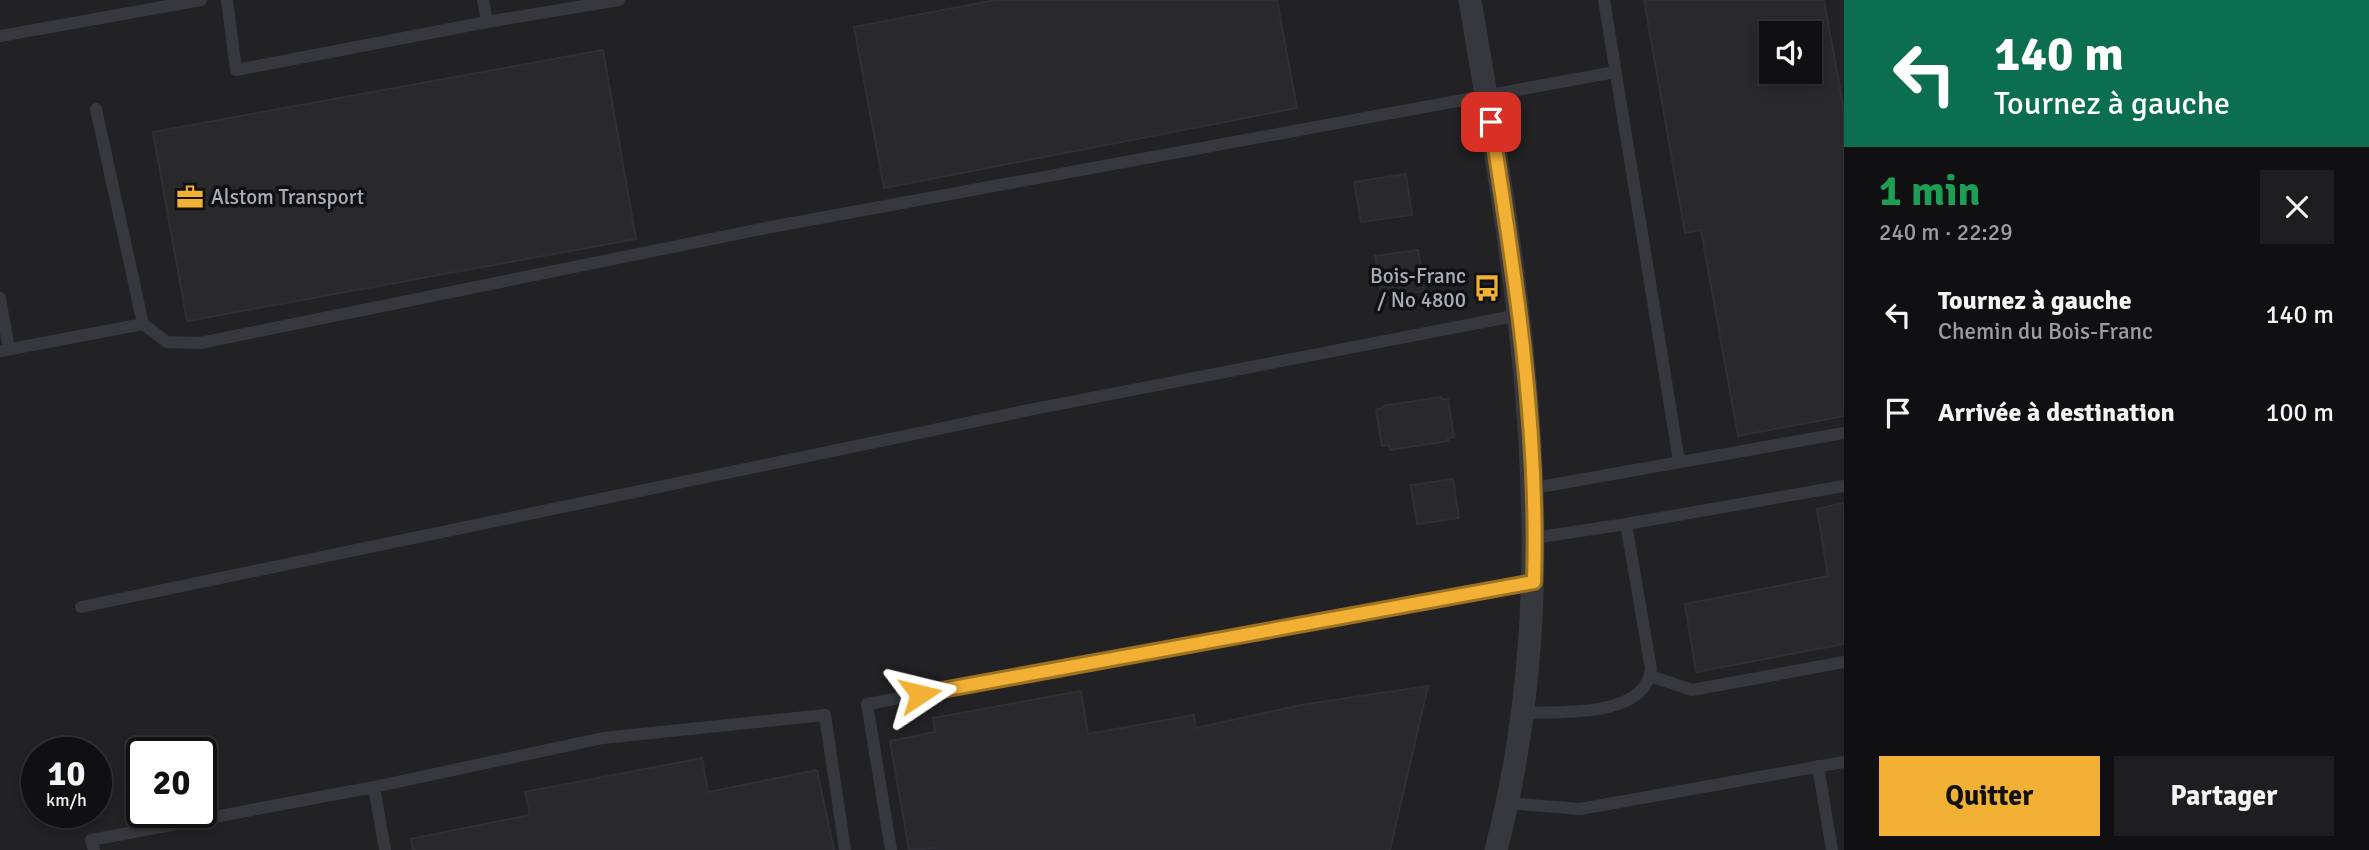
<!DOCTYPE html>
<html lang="fr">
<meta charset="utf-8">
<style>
:root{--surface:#101012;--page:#1e1e20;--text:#f1f3f6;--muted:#9c9d9f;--line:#303032;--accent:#f2b134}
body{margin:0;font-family:Signika,sans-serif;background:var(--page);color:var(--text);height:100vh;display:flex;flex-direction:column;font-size:26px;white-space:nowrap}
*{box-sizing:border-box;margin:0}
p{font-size:23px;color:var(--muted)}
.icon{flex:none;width:38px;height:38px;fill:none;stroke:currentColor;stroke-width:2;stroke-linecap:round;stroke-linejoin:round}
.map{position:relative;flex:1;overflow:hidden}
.details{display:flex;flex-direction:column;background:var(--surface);width:525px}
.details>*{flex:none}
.top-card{background:#0b6e4f;color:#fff;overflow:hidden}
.buttons{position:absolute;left:1759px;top:21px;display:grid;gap:14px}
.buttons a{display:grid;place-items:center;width:63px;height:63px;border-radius:0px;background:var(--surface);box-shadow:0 4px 10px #0003,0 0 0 2px var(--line);font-size:35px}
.speed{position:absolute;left:21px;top:737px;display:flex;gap:14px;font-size:35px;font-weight:700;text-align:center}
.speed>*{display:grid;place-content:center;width:91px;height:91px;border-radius:50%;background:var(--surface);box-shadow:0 4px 10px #0003,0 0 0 2px var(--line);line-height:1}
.speed small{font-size:18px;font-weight:400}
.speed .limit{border:4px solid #111;border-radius:10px;background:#fff;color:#111}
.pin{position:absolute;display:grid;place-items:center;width:60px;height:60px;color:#fff;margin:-30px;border-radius:14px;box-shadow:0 4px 10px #0006}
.me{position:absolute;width:77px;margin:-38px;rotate:80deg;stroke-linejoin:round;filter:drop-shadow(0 0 5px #0008)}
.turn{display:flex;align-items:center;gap:24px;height:147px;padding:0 35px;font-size:32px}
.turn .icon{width:91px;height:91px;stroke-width:2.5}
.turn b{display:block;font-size:49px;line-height:60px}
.round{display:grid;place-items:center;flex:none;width:74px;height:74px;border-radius:0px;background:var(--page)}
.overview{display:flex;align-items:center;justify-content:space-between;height:119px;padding:0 35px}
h1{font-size:42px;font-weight:800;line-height:52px;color:#1e9e55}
.action{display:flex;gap:14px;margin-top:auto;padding:14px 35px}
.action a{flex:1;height:80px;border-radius:0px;background:var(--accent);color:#111;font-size:28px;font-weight:800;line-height:80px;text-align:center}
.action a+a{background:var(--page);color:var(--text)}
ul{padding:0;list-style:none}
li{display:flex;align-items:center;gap:21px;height:98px;padding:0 35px}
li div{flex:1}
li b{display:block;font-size:26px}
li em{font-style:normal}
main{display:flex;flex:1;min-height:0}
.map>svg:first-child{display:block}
</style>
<main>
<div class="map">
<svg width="1844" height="850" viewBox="0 0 1844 850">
<rect width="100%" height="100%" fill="#161618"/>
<path fill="#222225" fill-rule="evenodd" d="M0,0h1844v850h-1844zM1771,33h39v39h-39zM37,752h59v60h-59zM142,752h59v60h-59z"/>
<path fill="#29292c" stroke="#303034" stroke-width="2" fill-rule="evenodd" d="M995,0h282l20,108 -413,80 -30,-161z
M1644,0h180l20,111v305l-106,20 -37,-206 -16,3zM1771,33h39v39h-39z
M603,50l33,189 -449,82 -34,-189z
M1406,174l6,41 -51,7 -7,-40z
M1418,250l6,41 -42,7 -7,-42z
M1441,397v2h7l6,38 -6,1v3l-58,9 -1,-5 -7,1 -6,-36 6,-2 1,-2z
M1453,479l6,39 -42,6 -6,-39z
M1844,503v141l-148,28 -11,-68 143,-28 -11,-67z
M1428,686l-38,164h-453v-2l-28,2 -19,-109 45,-9 -2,-14 148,-27 7,43 106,-19 2,13 105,-23z
M702,758l6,34 109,-22 17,80h-421l-2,-11 119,-24 -5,-23z"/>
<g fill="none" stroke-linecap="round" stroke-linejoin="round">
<path stroke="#37383d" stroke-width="12" d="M227,0l9,70 251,-48 -4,-22
M1604,0l75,461
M487,22l132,-22
M0,36l201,-36
M0,298l9,51
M143,324l24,18 33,1 571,-116 844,-155
M0,351l143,-27 -47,-215
M1534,488l310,-55
M1626,524l218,-38
M81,607l953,-198 485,-94
M1650,676l42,14 152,-28
M1523,713c36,-2 122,6 128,-44l-25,-145 -92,14
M1818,766l14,84
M374,787l229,-49 222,-23 20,135
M1507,803l73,6 264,-47
M94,850l-3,-10 283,-53 11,63
M891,850l-24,-146 667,-122"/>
<path stroke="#37383d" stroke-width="23" d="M1470,0c48,284 100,565 26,850"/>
</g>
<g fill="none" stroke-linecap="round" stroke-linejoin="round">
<defs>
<path id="route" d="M920,694l614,-112c5,-155 -19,-308 -43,-460"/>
</defs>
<use href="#route" stroke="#9d7322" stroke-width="18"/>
<use href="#route" stroke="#f2b134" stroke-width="12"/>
</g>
<defs>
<symbol id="office-bare" viewBox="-9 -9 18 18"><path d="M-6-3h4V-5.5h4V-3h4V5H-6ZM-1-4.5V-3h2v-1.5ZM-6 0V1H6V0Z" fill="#f2b134" stroke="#111113" stroke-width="2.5" paint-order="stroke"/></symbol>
<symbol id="bus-bare" viewBox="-9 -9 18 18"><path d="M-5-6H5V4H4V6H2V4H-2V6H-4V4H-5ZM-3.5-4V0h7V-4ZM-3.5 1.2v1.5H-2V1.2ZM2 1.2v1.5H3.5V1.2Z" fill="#f2b134" stroke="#111113" stroke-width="2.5" paint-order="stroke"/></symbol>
</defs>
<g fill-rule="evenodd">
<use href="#office-bare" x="171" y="178" width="38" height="38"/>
<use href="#bus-bare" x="1468" y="269" width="38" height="38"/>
</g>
<g text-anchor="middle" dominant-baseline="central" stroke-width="7" stroke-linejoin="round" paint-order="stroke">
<g font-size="21" fill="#a8adb8" stroke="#111113" text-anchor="start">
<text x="211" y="197">Alstom Transport</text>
<text x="1466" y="276" text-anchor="end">Bois-Franc<tspan x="1466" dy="24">/ No 4800</tspan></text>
</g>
</g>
</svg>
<div class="buttons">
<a><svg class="icon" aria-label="sound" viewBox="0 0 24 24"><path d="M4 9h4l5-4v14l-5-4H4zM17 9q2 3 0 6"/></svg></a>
</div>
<div class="speed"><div>10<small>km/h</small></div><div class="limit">20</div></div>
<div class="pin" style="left:1491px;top:122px;background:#d93025"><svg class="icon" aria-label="arrive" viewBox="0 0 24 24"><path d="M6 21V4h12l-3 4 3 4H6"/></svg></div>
<svg class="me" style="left:920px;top:694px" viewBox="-20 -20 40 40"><path d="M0-17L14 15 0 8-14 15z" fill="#f2b134" stroke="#fff" stroke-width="4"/></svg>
</div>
<section class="details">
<div class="top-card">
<div class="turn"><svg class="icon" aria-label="left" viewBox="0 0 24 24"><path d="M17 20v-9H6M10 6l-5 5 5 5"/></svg><div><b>140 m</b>Tournez à gauche</div></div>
</div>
<div class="overview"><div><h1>1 min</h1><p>240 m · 22:29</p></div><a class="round"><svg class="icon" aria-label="close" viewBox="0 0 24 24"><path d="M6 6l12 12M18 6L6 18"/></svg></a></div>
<ul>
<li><svg class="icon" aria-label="left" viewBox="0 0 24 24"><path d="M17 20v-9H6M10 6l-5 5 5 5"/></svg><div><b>Tournez à gauche</b><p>Chemin du Bois-Franc</p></div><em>140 m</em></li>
<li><svg class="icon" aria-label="arrive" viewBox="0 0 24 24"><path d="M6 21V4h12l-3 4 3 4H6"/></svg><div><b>Arrivée à destination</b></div><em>100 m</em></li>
</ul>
<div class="action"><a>Quitter</a><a>Partager</a></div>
</section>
</main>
